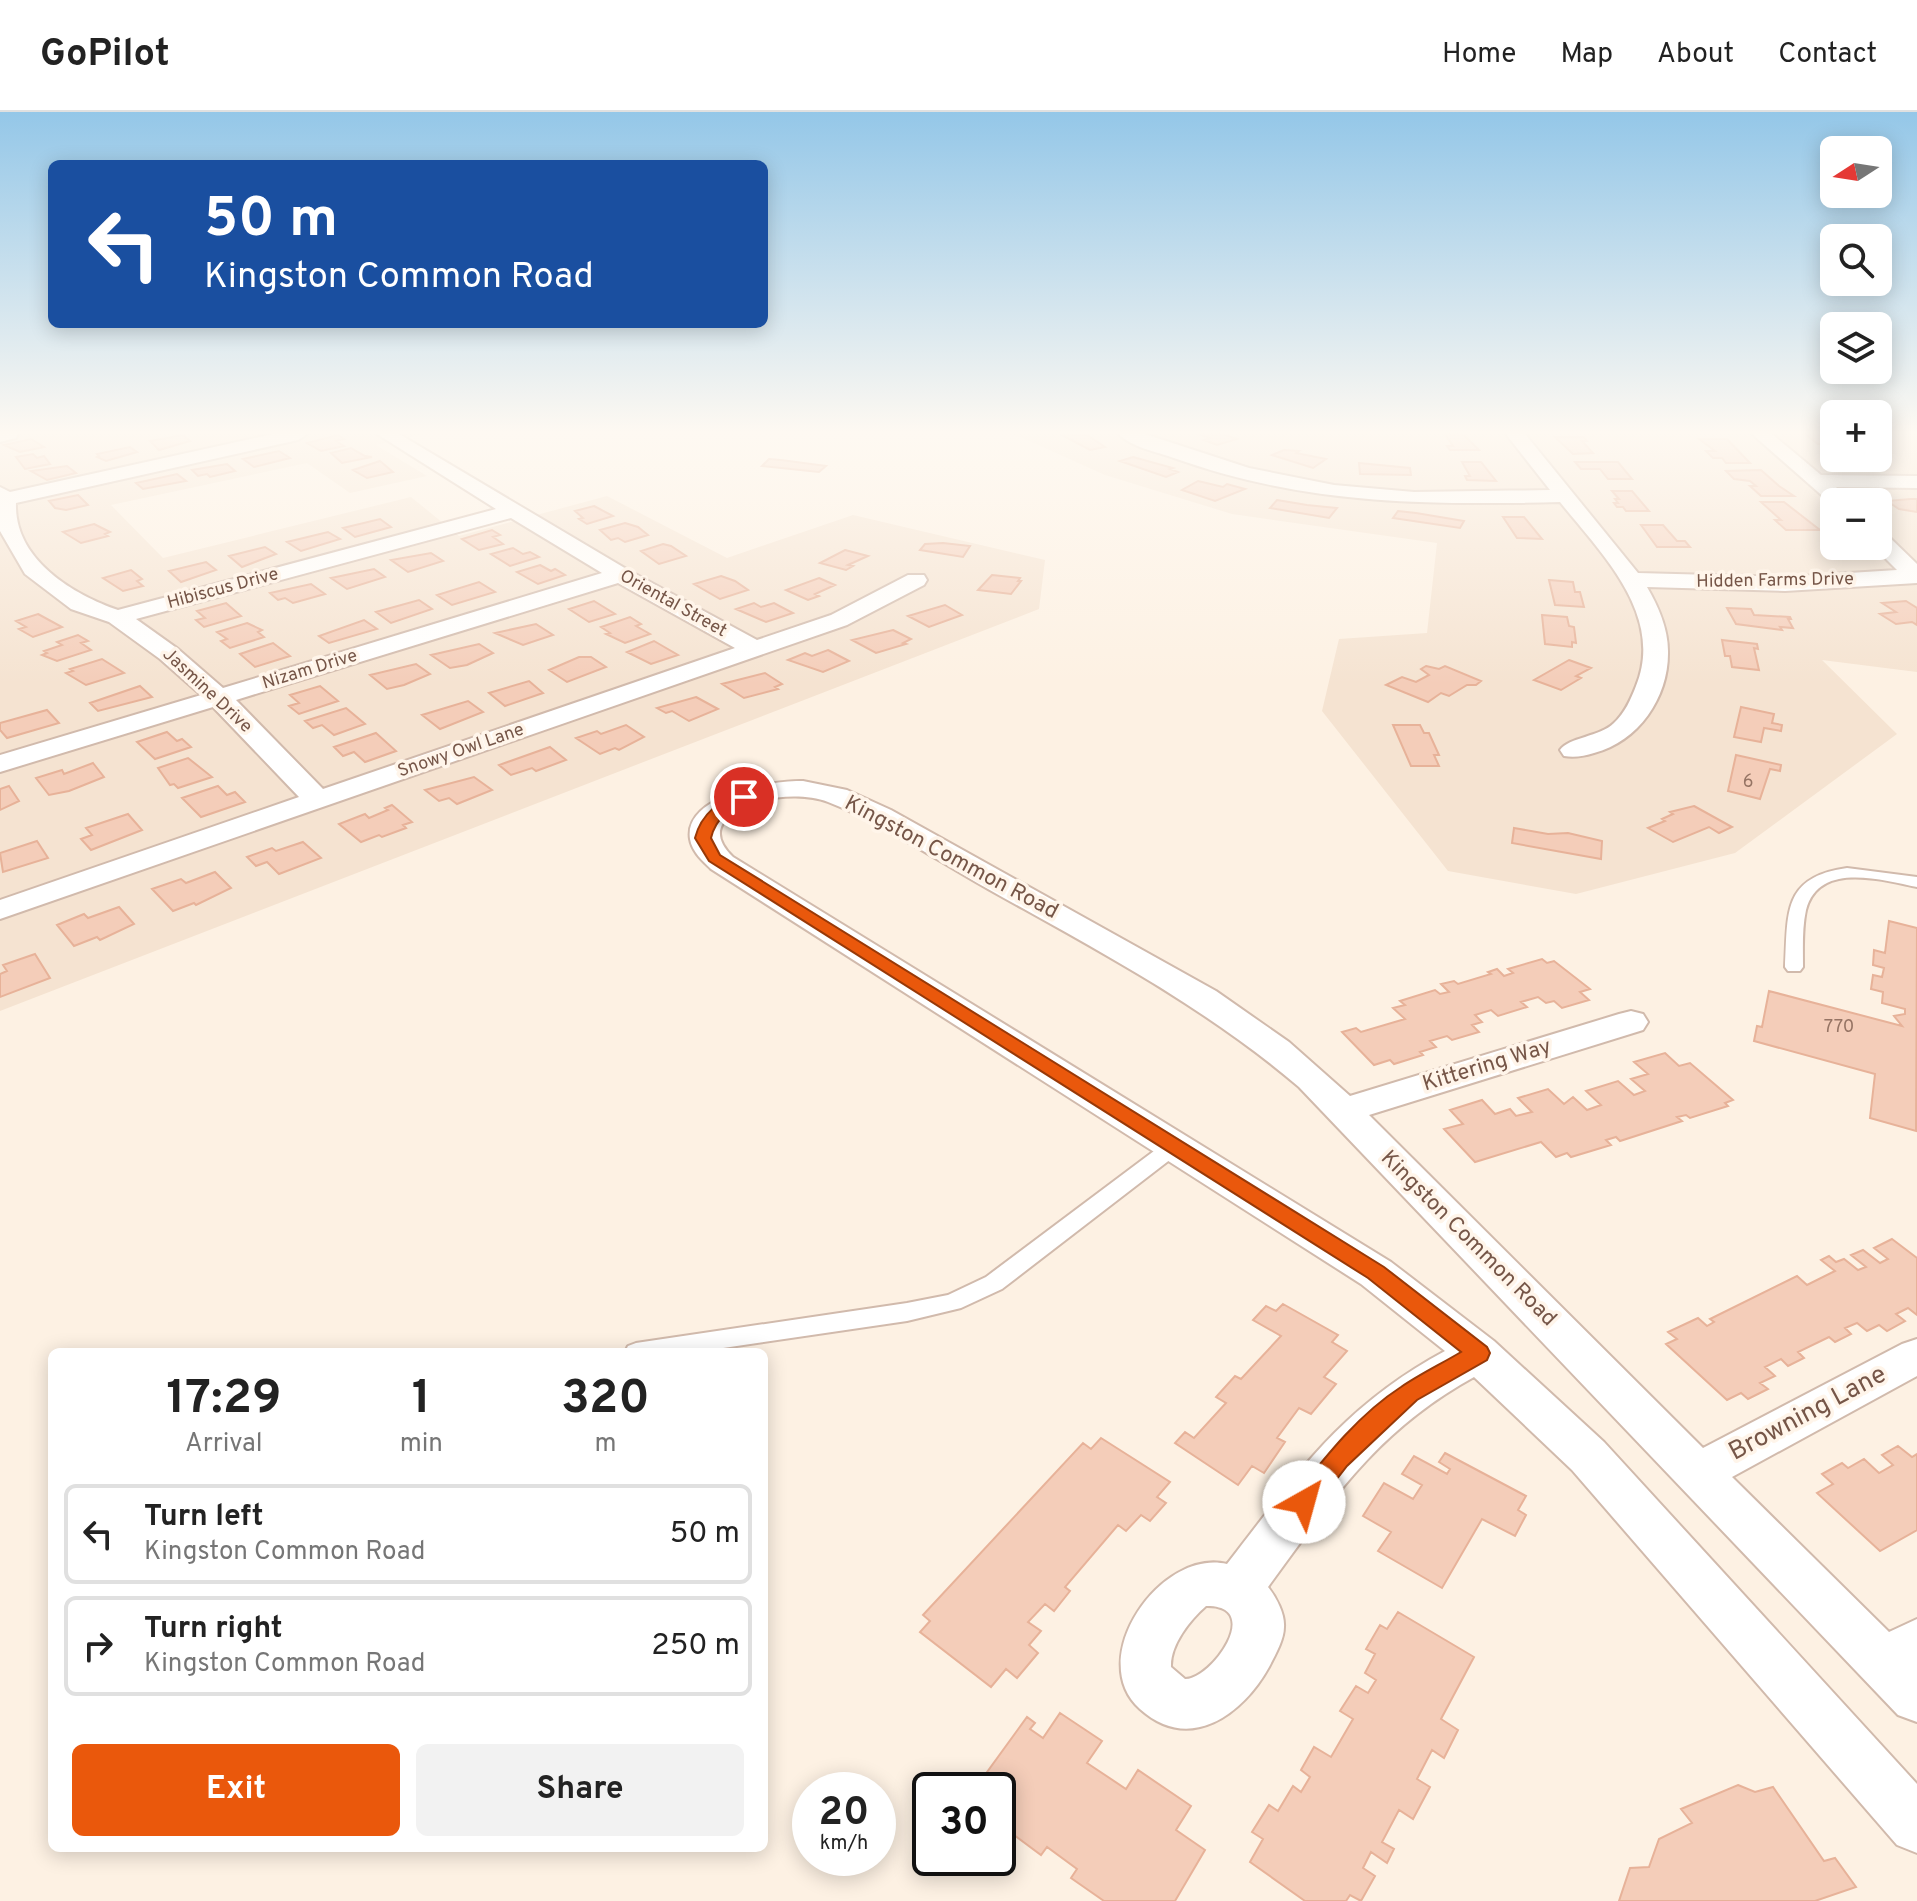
<!DOCTYPE html>
<meta charset="utf-8">
<style>
:root{--surface:#fff;--page:#f2f2f2;--text:#222;--muted:#767676;--line:#e0e0e0;--accent:#ea580c}
body{margin:0;font-family:Overpass,sans-serif;background:var(--page);color:var(--text);height:100vh;display:flex;flex-direction:column;font-size:30px;white-space:nowrap}
*{box-sizing:border-box;margin:0}
p{font-size:26px;color:var(--muted)}
.icon{flex:none;width:44px;height:44px;fill:none;stroke:currentColor;stroke-width:2;stroke-linecap:round;stroke-linejoin:round}
.map{position:relative;flex:1;overflow:hidden}
.panel{position:absolute;left:48px;top:1236px;width:720px;height:504px;display:flex;flex-direction:column;background:var(--surface);border-radius:12px;box-shadow:0 4px 20px #0003}
.panel>*{flex:none}
.banner{position:absolute;left:48px;top:48px;width:720px;height:168px;border-radius:12px;box-shadow:0 4px 20px #0003;background:#1a4fa0;color:#fff;overflow:hidden}
.needle{width:52px;rotate:258deg}
.controls{position:absolute;left:1820px;top:24px;display:grid;gap:16px}
.controls a{display:grid;place-items:center;width:72px;height:72px;border-radius:12px;background:var(--surface);box-shadow:0 4px 20px #0003;font-size:40px}
.speed{position:absolute;left:792px;top:1660px;display:flex;gap:16px;font-size:40px;font-weight:700;text-align:center}
.speed>*{display:grid;place-content:center;width:104px;height:104px;border-radius:50%;background:var(--surface);box-shadow:0 4px 20px #0003;line-height:1}
.speed small{font-size:20px;font-weight:400}
.speed .limit{border:4px solid #111;border-radius:12px;background:#fff;color:#111}
.pin{position:absolute;display:grid;place-items:center;width:68px;height:68px;color:#fff;margin:-34px;border:4px solid #fff;border-radius:50%;box-shadow:0 2px 8px #0007}
.me{position:absolute;width:88px;margin:-44px;rotate:38deg;stroke-linejoin:round;filter:drop-shadow(0 0 6px #0008)}
.turn{display:flex;align-items:center;gap:28px;height:168px;padding:0 24px;font-size:36px}
.turn .icon{width:104px;height:104px;stroke-width:2.5}
.turn b{display:block;font-size:56px;line-height:68px}
.eta{display:flex;justify-content:space-evenly;align-items:center;height:136px;text-align:center}
.eta b{font-size:48px;font-weight:700;line-height:56px}
.action{display:flex;gap:16px;margin-top:auto;padding:16px 24px}
.action a{flex:1;height:92px;border-radius:12px;background:var(--accent);color:#fff;font-size:32px;font-weight:700;line-height:92px;text-align:center}
.action a+a{background:var(--page);color:var(--text)}
ul{padding:0;list-style:none}
li{display:flex;align-items:center;gap:24px;height:100px;margin:0 16px 12px;padding:0 8px;border:4px solid var(--line);border-radius:12px}
li div{flex:1}
li b{display:block;font-size:30px}
li em{font-style:normal}
header{display:flex;align-items:center;gap:48px;box-sizing:border-box;height:112px;padding:0 40px;background:var(--surface);border-bottom:2px solid var(--line)}
header strong{font-size:38px}
nav{display:flex;gap:44px;margin-inline-start:auto;font-size:28px}
.map>svg:first-child{display:block}
</style>
<header>
<strong>GoPilot</strong>
<nav><a>Home</a><a>Map</a><a>About</a><a>Contact</a></nav>
</header>
<div class="map">
<svg width="1917" height="1789" viewBox="0 0 1917 1789">
<rect width="100%" height="100%" fill="#fdf1e3"/>
<path fill="#f5e3d1" fill-rule="evenodd" d="M0,322h423l-47,11 51,31 -77,17 -43,-30 -196,42 52,53 248,-61 48,39 148,-40 120,62 126,-43 192,45 -6,49 -1039,402z
M1014,322h820v24h44v-24h39v238l-95,-12 75,74 -162,119 -159,41 -128,-23 -126,-160 17,-72 88,-6 10,-90 -205,-29 -127,-39zM1834,390h44v44h-44z"/>
<path fill="#f4cdb9" stroke="#e7b299" stroke-width="2" d="M1060,322l27,1 18,12 -15,3z
M1198,322h25l14,5 -20,6 -13,-5 6,-2z
M1445,322h18l16,16h-29l-3,-4h6z
M1805,322h19l10,10h-16z
M183,323l7,6 -31,9 -9,-9z
M338,323l6,4 -8,2 8,5 -23,5 -14,-8z
M1555,325h29l3,4h-5l11,12 -20,1z
M31,327l13,8 -24,5 -16,-7z
M1699,327h28l23,24h-24l-4,-5h-9l-7,-7h9z
M130,335l7,5 -31,9 -9,-4 2,-1 -2,-2z
M351,336l14,8 7,1 -30,6 -11,-10z
M1284,338l15,1 -3,2 30,6 -13,9 -41,-13z
M1823,338h11v8h37l11,8h-24l-7,-6 -18,-2z
M279,339l11,7 -36,9 -11,-8z
M33,342l4,4 7,-2 6,8 -25,5 -9,-12z
M1133,345l40,11 -3,1 8,3 -12,5 -46,-16z
M769,347l12,1 45,6 -7,6 -57,-6z
M380,349l13,11 -26,6 -14,-8z
M1462,350h19l15,19 -29,-1 -2,-4h5z
M1575,350h43l14,17h-24l-8,-10h-19z
M1359,351l51,5 1,7 -51,-1z
M227,352l8,7 -25,6 -3,-3 -9,2 -6,-6z
M67,354l9,7 -29,7 -16,-9z
M1761,358l18,16 15,10h-33l-11,-10h6l-6,-5 -16,-2 -8,-8z
M177,362l9,7 -43,8 -7,-6z
M1198,369l25,6 4,-3 18,5 -30,12 -33,-11z
M1612,379h20l17,20h-23l-3,-4h-6l-3,-4h4l-3,-4h4z
M78,383l10,10 -22,5 -11,-2 -6,-7z
M1911,387h6v13l-18,-3 -12,-8z
M1277,388l30,5 30,3 -8,10 -59,-10z
M1761,390h23l36,28h-34l-11,-10h6z
M594,394l19,10 -26,8 -8,-5 4,-1 -8,-7z
M1398,399l18,2 48,8 -4,7 -67,-10z
M1503,405h21l18,22 -25,-1z
M380,407l11,8 -36,10 -12,-9z
M625,411l13,4 10,8 -23,7 -7,-4 -7,2 -11,-10z
M94,412l16,8 -5,2 3,2 -27,7 -18,-11z
M1641,413h22l14,16h8l5,6h-33z
M492,418l8,5 -7,2 10,7 -24,6 -17,-11z
M328,420l12,7 -39,12 -14,-9z
M943,431l27,3 -7,11 -43,-7 5,-6z
M663,432l8,2 15,10 -27,8 -18,-13z
M265,435l11,7 -34,13 -13,-11z
M513,436l10,6 7,-2 9,5 -29,9 -19,-12z
M845,438l23,6 -20,9 5,1 -7,4 -26,-7z
M431,441l12,8 -35,11 -17,-12z
M206,450l10,8 -35,12 -12,-11z
M540,453l11,6 4,-2 10,6 -27,9 -21,-12z
M374,457l11,8 -38,12 -16,-11z
M131,458l11,9 -5,2 6,5 -20,5 -20,-13z
M992,463l28,3 -2,3h3l-10,13 -33,-4z
M721,464l14,5 13,9 -28,9 -26,-15z
M819,466l16,7 -20,9 4,2 -11,4 -22,-10z
M1549,468l24,2 2,10h5l4,15 -29,-2z
M479,470l16,10 -43,13 -15,-10z
M311,472l14,10 -32,9 -8,-5 -7,2 -8,-7z
M419,488l13,9 -41,14 -15,-11z
M594,489l21,13 -26,8 -20,-13z
M1906,489l11,7v17l-5,-3 -16,2 -16,-10 16,-2 -14,-9z
M226,491l15,13 -37,11 -8,-7 9,-2 -8,-7z
M754,491l7,4 13,-4 19,10 -27,9 -30,-13z
M945,493l17,10 -33,12 -21,-11z
M1727,496l24,1 3,6 36,2 1,2h-3l5,9 -13,-1 2,3 -46,-6z
M38,502l24,13 -29,10 -14,-8 7,-2 -10,-6z
M1542,503l25,2 2,9 5,1 2,16 -4,-1v5l-27,-3z
M630,505l11,7 -5,2 14,8 -25,9 -19,-9 4,-1 -9,-6z
M364,508l13,9 -48,14 -10,-7z
M247,511l15,7 -4,2 6,5 -34,11 -9,-7 6,-2 -10,-7z
M536,512l17,11 -30,10 -28,-12z
M893,518l18,9 -8,4 3,1 -30,9 -24,-13z
M78,523l10,6 -7,2 10,7 -34,11 -15,-6 5,-2 -3,-2 18,-6 -5,-3z
M1722,528l35,4 1,5 -4,-1 5,22 -27,-3 -2,-11h-5z
M654,529l24,14 -27,9 -24,-12z
M273,531l17,13 -35,11 -15,-13z
M479,532l14,9 -26,12 -17,3 -19,-13z
M828,538l21,11 -26,11 -35,-12 17,-7 7,3z
M579,545h12l15,10 -39,15 -18,-12z
M102,547l22,14 -38,12 -20,-12 7,-2 -3,-2z
M1569,548l22,8 -15,8 5,2 -20,12 -27,-10z
M416,552l14,10 -26,11 -17,4 -17,-14z
M1426,554l13,3 6,-3 36,15 -5,4h-9l-18,11 -8,-3 -13,9 -42,-17 16,-8 14,5 13,-7 -8,-6z
M765,561l17,11 -7,3 3,2 -34,9 -22,-14z
M529,569l14,12 -38,13 -16,-13z
M140,574l12,11 -54,14 -8,-8z
M320,574l18,15 -39,13 -10,-8 10,-3 -9,-8z
M696,585l22,12 -29,12 -17,-10 -6,2 -9,-5z
M468,589l15,11 -43,17 -18,-14z
M1741,595l33,7 -2,9 10,2 -1,6 -17,-3 -3,14 -27,-5z
M346,596l19,16 -31,11 -12,-10 -9,3 -8,-7z
M47,598l12,13 -52,15 -7,-8v-7z
M626,613l18,12 -25,13 -4,-2 -15,6 -24,-16 21,-7 4,3z
M1393,613h27l4,8h5l10,22h-5l5,11h-28z
M167,620l10,9 5,-2 9,8 -36,12 -18,-17z
M376,621l20,18 -31,11 -11,-10 -11,4 -9,-9z
M550,635l16,13 -30,11 -4,-3 -21,7 -12,-10z
M1736,643l45,10 -1,6 -10,-2 -10,30 -32,-8z
M188,646l24,19 -34,11 -4,-4 -4,1 -12,-17z
M93,651l11,14 -35,14 -20,4 -13,-17 26,-8 2,4z
M474,665l18,13 -35,14 -8,-6 -10,3 -14,-11z
M9,674l10,15 -19,9v-21z
M218,674l9,9 8,-3 10,10 -44,15 -19,-19z
M392,693l20,17 -9,3 3,3 -24,9 -3,-2 -18,7 -22,-18 26,-10 4,4 19,-8 -3,-2z
M1694,694l38,21 -13,6 -10,-6 -36,15 -25,-14 17,-7 -3,-2 11,-5 -3,-2z
M128,702l14,16 -51,20 -10,-11 11,-4 -6,-7z
M1514,716l34,6 20,-1 34,8 -1,18 -89,-16z
M37,729l11,17 -45,14 -3,-19z
M303,730l18,16 -42,16 -12,-12 -11,4 -9,-9 25,-9 4,3z
M215,760l16,16 -35,17 -2,-2 -21,8 -21,-22 29,-10 5,4z
M119,795l15,17 -34,16 -3,-3 -23,9 -17,-21 27,-11 4,4z
M1889,809l28,7 -1,203 -46,-13 5,-44 -121,-33 3,-15 5,1 7,-36 133,35 -8,-10 11,-2v-5l-23,-6 1,-11 -12,-3 2,-14 9,2 2,-9 -11,-3 1,-15 11,3z
M35,842l15,24 -50,19v-23l7,-3 -4,-6z
M1542,847l5,4 7,-2 36,28 -10,3 9,8 -27,8 -8,-7 -8,2 -8,-6 -17,5 6,5 -29,9 -7,-6 -16,5 7,7 -10,3 7,7 -27,8 -5,-4 -17,5 6,6 -16,5 3,3 -29,9 -4,-4 -16,5 -32,-33 14,-4 5,4 44,-13 -12,-11 12,-3 -5,-4 35,-11 5,4 9,-2 -8,-8 13,-3 4,3 33,-10 -3,-2 9,-3 7,7 9,-3 -5,-4z
M1665,941l14,13 11,-3 43,37 -8,3 3,3 -38,12 -4,-3 -9,2 5,4 -62,20 -4,-4 -10,3 5,5 -40,12 -4,-4 -11,4 -15,-15 -66,20 -31,-33 19,-5 -13,-14 32,-10 13,14 15,-5 6,7 16,-4 -14,-14 30,-9 16,15 9,-7 14,13 14,-5 -15,-14 32,-10 16,14 11,-4 -14,-12 17,-5 -14,-12z
M1892,1127l25,19v57l-9,-7 -12,6 9,7 -18,10 -8,-6 -12,6 -10,-8 -12,5 6,6 -16,8 -6,-5 -31,15 6,6 -16,8 -7,-7 -16,8 10,9 -15,7 8,6 -20,10 -7,-6 -14,7 -61,-56 11,-5 -9,-7 30,-14 9,8 7,-4 -4,-3 87,-43 10,9 28,-14 -14,-11 8,-4 7,6 8,-3 14,11 8,-3 -15,-12 12,-5 17,13 8,-4 -14,-11z
M1283,1192l55,31 -6,7 15,9 -23,26 12,7 -25,30 -12,-6 -22,30 8,4 -21,31 -12,-7 -14,19 -63,-42 10,-11 9,6 32,-35 -10,-6 19,-21 6,3 40,-43 -28,-16 13,-14 10,5z
M1101,1326l69,44 -13,15 9,6 -16,18 -9,-6 -15,16 -8,-6 -53,62 5,4 -16,20 -9,-7 -17,18 13,9 -12,14 9,8 -21,25 -11,-9 -15,18 -71,-55 10,-11 -7,-6 160,-172 8,6z
M1898,1334l14,11 5,-3v76l-37,21 -63,-58 16,-9 -11,-10 20,-11 6,5 16,-9 15,14 14,-8 -11,-10z
M1445,1341l81,43 -8,14 8,5 -11,21 -33,-17 -40,69 -64,-37 13,-19 -28,-16 21,-33 29,16 9,-14 -20,-11 12,-18 33,18 3,-5 -11,-7z
M1398,1500l76,45 -33,62 17,11 -14,28 -12,-8 -15,29 13,8 -17,32 -14,-9 -17,32 12,7 -7,14 -16,-11 -8,16 12,8 -14,25 -11,-6 -4,6h-41l-55,-39 13,-23 -11,-7 17,-27 9,6 15,-25 8,6 9,-15 -9,-7 13,-23 17,10 22,-38 -13,-8 16,-25 12,7 8,-13 -11,-7 10,-19 -9,-5 14,-24 7,4z
M1060,1601l42,28 -15,22 39,26 12,-19 53,36 -15,24 29,20 -30,51h-71l-33,-23 6,-9 -30,-22 -6,8 -43,-32v-33h-24l53,-73 8,6 -5,6 13,9z
M1738,1673l17,7 18,-5 51,74 11,-3 21,29 -41,14h-196l11,-33 19,-1 10,-28 33,-16 -11,-14z"/>
<g fill="none" stroke-linecap="round" stroke-linejoin="round">
<defs>
<path id="lane" d="M1847,756l70,9v10c-36,-7 -98,-26 -111,23 -4,18 -3,38 -3,57l-3,4h-12l-3,-4c3,-54 -3,-90 62,-99z
M1173,1028l7,2 3,5 -3,5 -178,137 -41,19 -54,13 -211,31h-71l3,-6 8,-3 271,-40 41,-8 38,-18 180,-135z"/>
<path id="street" d="M0,322h18l-2,4 -16,4z
M273,322h34l-9,6 -282,63c-2,56 56,91 102,107l378,-101 -119,-75h22l229,136 129,70 74,-25 77,-40h16l3,5 -3,5 -77,40 -847,294v-19l299,-103 -86,-90 -213,65v-17l201,-60 -41,-36 -51,-37 -38,-13 -46,-35 -25,-43v-44l10,5zM511,406l91,55 -379,115 -45,-39 -42,-30zM618,471l117,65 -412,141 -87,-89z
M1119,322h26l104,34 85,17 80,7 136,-2 -44,-56h19l113,139 147,4 112,-7 -24,-24h5v-13l8,1 31,30v19l-132,8 -138,-4c11,19 21,41 21,64 1,46 -29,90 -74,102 -10,3 -19,5 -30,3l-4,-6c9,-13 40,-13 54,-27 11,-10 17,-24 22,-37 29,-71 -35,-133 -76,-184 -137,3 -254,3 -386,-44 -16,-6 -44,-11 -55,-24z
M1752,322h20l49,41 96,1v12l-81,-1 15,15h-17v4z
M803,669l44,9 44,20 325,181 73,51 61,54 269,-82 12,-3 12,3 5,8 -5,8 -274,85 334,333 199,-104 15,-5v37l-185,101 157,155 28,-13v103l-19,-7 -599,-628c-95,-81 -202,-137 -311,-198 -52,-29 -104,-65 -160,-87 -19,-7 -46,-7 -66,-1 -30,9 -60,26 -29,56l658,405 103,79 110,101 313,342v69l-20,-8 -325,-375 -98,-93c-98,54 -142,123 -206,210 8,10 17,27 16,40 0,13 -9,28 -15,40 -26,47 -79,87 -129,42 -56,-50 21,-161 87,-145 70,-90 114,-157 218,-213l-84,-67 -650,-415c-8,-8 -19,-17 -21,-30 -7,-44 83,-59 113,-58zM1206,1494c59,-1 5,74 -21,73l-14,-12c-1,-22 19,-47 35,-61z"/>
</defs>
<use href="#lane" stroke="#d1baac" stroke-width="4"/>
<use href="#street" stroke="#d1baac" stroke-width="4"/>
<use href="#lane" fill="#fff" fill-rule="evenodd"/>
<use href="#street" fill="#fff" fill-rule="evenodd"/>
</g>
<linearGradient id="sky" x2="0" y2="1"><stop stop-color="#94c7e8"/><stop offset="0.56" stop-color="#fef9f2"/><stop offset="1" stop-color="#fef9f2" stop-opacity="0"/></linearGradient>
<rect width="1917" height="572" fill="url(#sky)"/>
<path fill="#ea580c" stroke="#983908" stroke-width="2" d="M744,680l5,2v6c-19,9 -33,17 -38,38l9,17 664,412 103,80 3,6 -3,7 -70,40 -70,66 -34,44 -9,3 -9,-3 -3,-8 3,-7c31,-39 64,-81 106,-108 19,-13 40,-23 60,-35l-93,-74 -659,-417 -14,-23c6,-24 25,-39 49,-46z"/>
<g text-anchor="middle" dominant-baseline="central" stroke-width="7" stroke-linejoin="round" paint-order="stroke">
<g font-size="18" fill="#765648" stroke="#fff5ea">
<text transform="translate(1775 469) rotate(-1)">Hidden Farms Drive</text>
<text transform="translate(223 477) rotate(-15)">Hibiscus Drive</text>
<text transform="translate(673 492) rotate(29)">Oriental Street</text>
<text transform="translate(310 558) rotate(-17)">Nizam Drive</text>
<text transform="translate(207 579) rotate(43)">Jasmine Drive</text>
<text transform="translate(461 639) rotate(-19)">Snowy Owl Lane</text>
</g>
<g font-size="18" fill="#967464">
<text x="1748" y="670">6</text>
<text x="1839" y="915">770</text>
</g>
<g font-size="22" fill="#765648" stroke="#fff5ea">
<text transform="translate(951 746) rotate(28)">Kingston Common Road</text>
<text transform="translate(1487 954) rotate(-17)">Kittering Way</text>
<text transform="translate(1468 1127) rotate(45)">Kingston Common Road</text>
</g>
<g font-size="26" fill="#765648" stroke="#fff5ea">
<text transform="translate(1808 1302) rotate(-28)">Browning Lane</text>
</g>
</g>
</svg>
<div class="controls">
<a><svg class="needle" viewBox="-14 -14 28 28"><path d="M0-13l5 13h-10z" fill="#e53935"/><path d="M0 13l5-13h-10z" fill="#767676"/></svg></a>
<a><svg class="icon" aria-label="search" viewBox="0 0 24 24"><circle cx="10" cy="10" r="6"/><path d="M15 15l6 6"/></svg></a>
<a><svg class="icon" aria-label="layers" viewBox="0 0 24 24"><path d="M12 4l9 5-9 5-9-5zM3 14l9 5 9-5"/></svg></a>
<a>+</a>
<a>−</a>
</div>
<div class="speed"><div>20<small>km/h</small></div><div class="limit">30</div></div>
<div class="pin" style="left:744px;top:685px;background:#d93025"><svg class="icon" aria-label="arrive" viewBox="0 0 24 24"><path d="M6 21V4h12l-3 4 3 4H6"/></svg></div>
<svg class="me" style="left:1304px;top:1390px" viewBox="-20 -20 40 40"><circle r="19" fill="#fff"/><path d="M0-13L10 11 0 6-10 11z" fill="#ea580c"/></svg>
<div class="banner">
<div class="turn"><svg class="icon" aria-label="left" viewBox="0 0 24 24"><path d="M17 20v-9H6M10 6l-5 5 5 5"/></svg><div><b>50 m</b>Kingston Common Road</div></div>
</div>
<section class="panel">
<div class="eta">
<div><b>17:29</b><p>Arrival</p></div>
<div><b>1</b><p>min</p></div>
<div><b>320</b><p>m</p></div>
</div>
<ul>
<li><svg class="icon" aria-label="left" viewBox="0 0 24 24"><path d="M17 20v-9H6M10 6l-5 5 5 5"/></svg><div><b>Turn left</b><p>Kingston Common Road</p></div><em>50 m</em></li>
<li><svg class="icon" aria-label="right" viewBox="0 0 24 24"><path d="M7 20v-9h11M14 6l5 5-5 5"/></svg><div><b>Turn right</b><p>Kingston Common Road</p></div><em>250 m</em></li>
</ul>
<div class="action"><a>Exit</a><a>Share</a></div>
</section>
</div>
